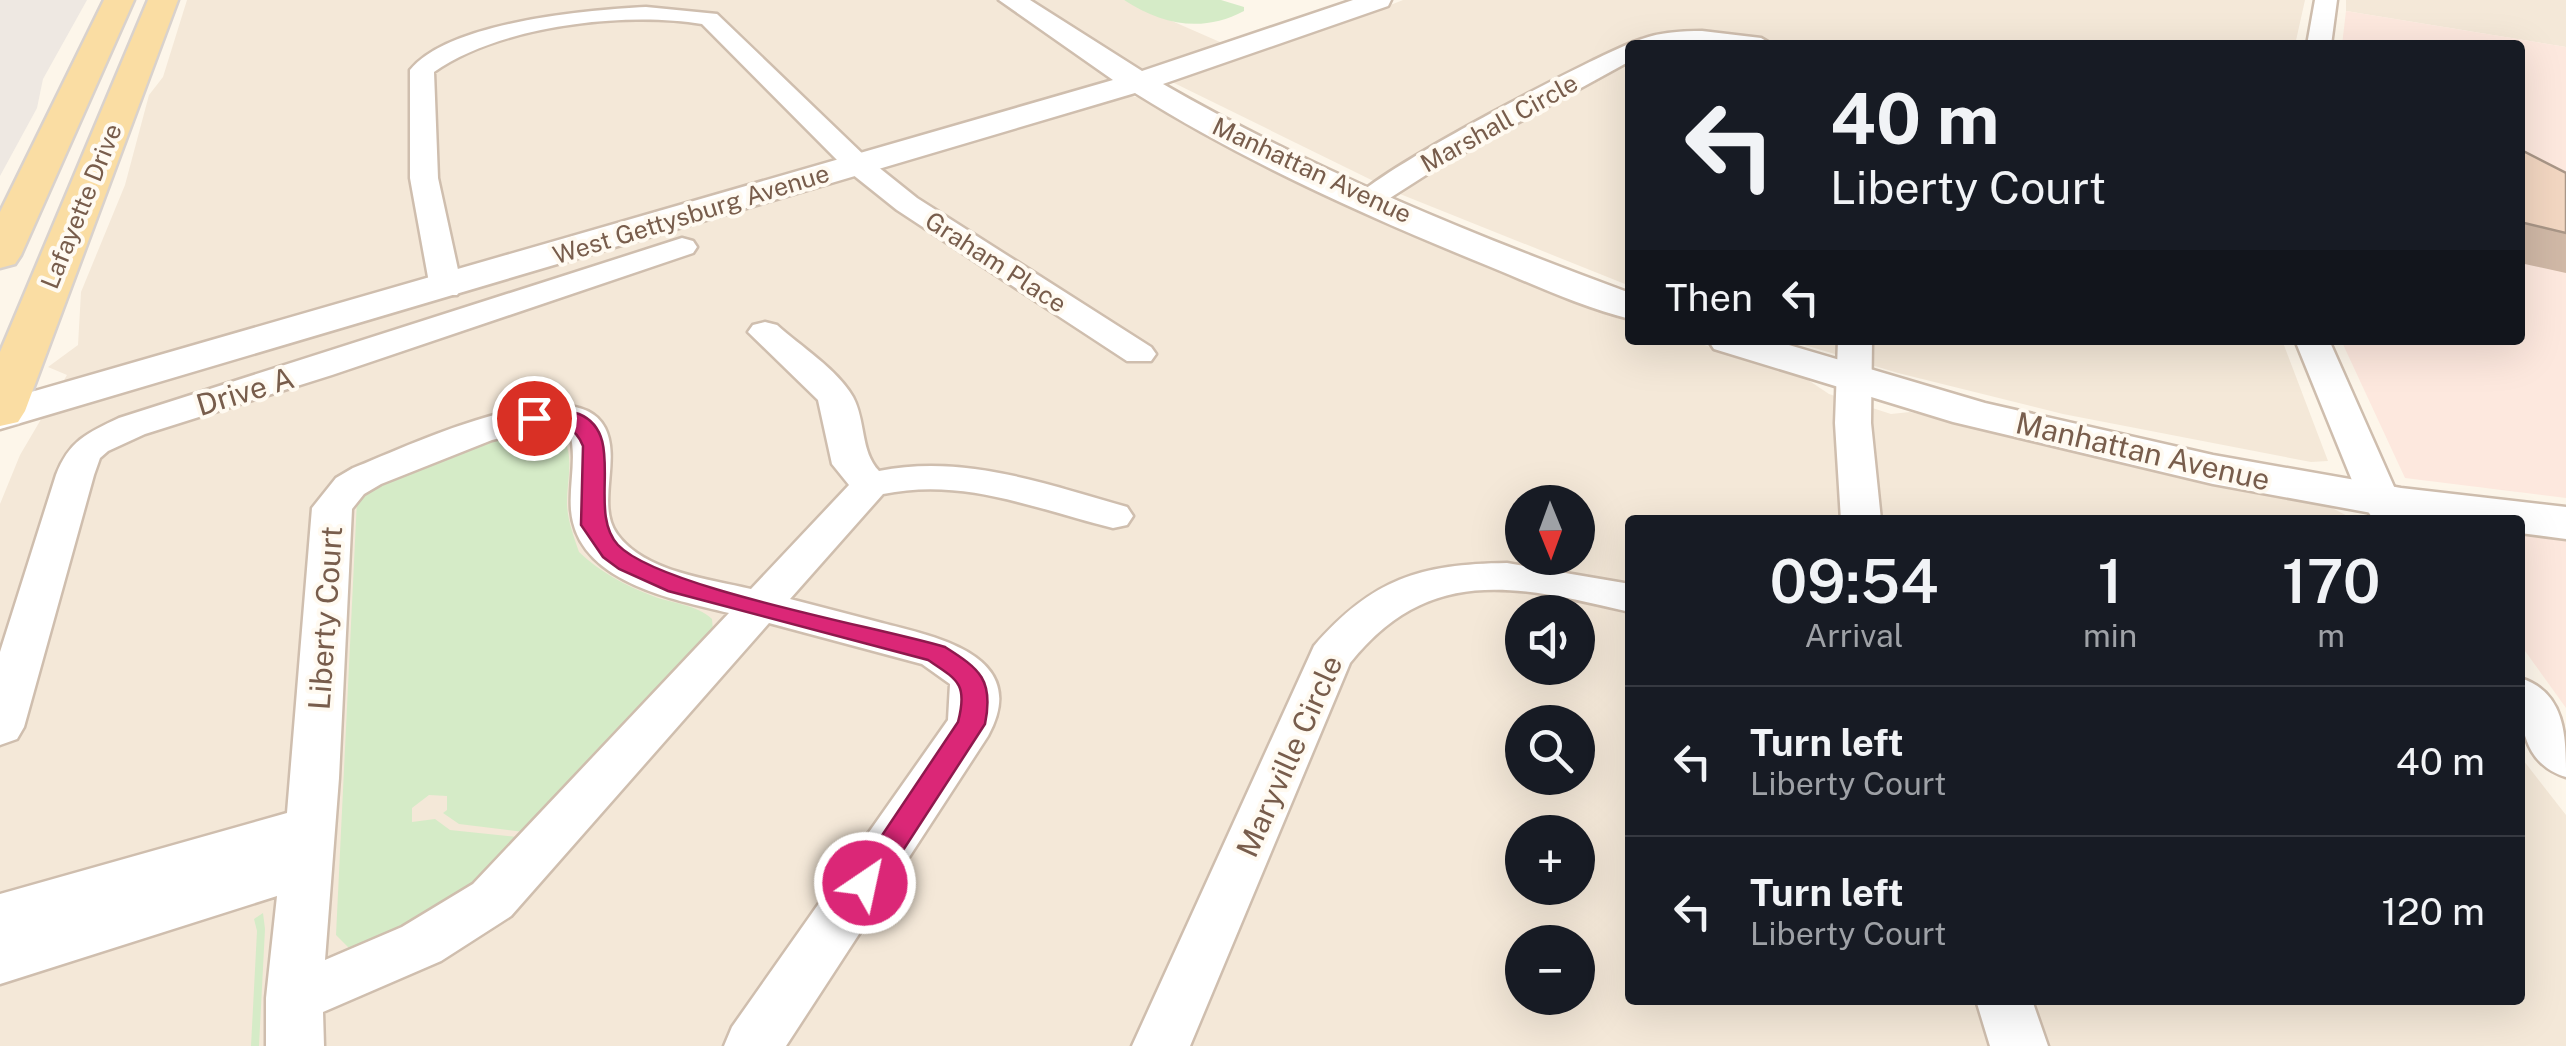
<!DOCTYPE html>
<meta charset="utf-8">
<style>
:root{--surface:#171b24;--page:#20242c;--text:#f1f3f6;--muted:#9ea1a6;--line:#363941}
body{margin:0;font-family:"Public Sans",sans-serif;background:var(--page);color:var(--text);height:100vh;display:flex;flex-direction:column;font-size:38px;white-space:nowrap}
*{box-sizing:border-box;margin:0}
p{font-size:32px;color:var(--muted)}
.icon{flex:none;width:55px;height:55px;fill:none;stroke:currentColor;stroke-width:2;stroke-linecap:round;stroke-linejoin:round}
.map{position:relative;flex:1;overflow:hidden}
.drawer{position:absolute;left:1625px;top:515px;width:900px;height:490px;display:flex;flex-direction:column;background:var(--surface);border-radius:10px;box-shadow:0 10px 40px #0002}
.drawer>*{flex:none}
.guide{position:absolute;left:1625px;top:40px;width:900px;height:305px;border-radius:10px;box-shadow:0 10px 40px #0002;background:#171b24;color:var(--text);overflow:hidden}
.needle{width:65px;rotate:179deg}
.buttons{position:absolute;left:1505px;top:485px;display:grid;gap:20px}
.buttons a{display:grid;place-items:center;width:90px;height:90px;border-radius:50%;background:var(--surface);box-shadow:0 10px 40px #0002;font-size:50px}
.pin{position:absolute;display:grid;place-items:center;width:85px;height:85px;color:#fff;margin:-42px;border:5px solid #fff;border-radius:50%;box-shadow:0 2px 10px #0007}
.me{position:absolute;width:110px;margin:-55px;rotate:34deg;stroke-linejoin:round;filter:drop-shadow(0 0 8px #0008)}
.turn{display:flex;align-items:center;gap:35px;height:210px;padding:0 40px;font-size:45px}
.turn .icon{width:130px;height:130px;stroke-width:2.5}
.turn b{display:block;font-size:70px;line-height:85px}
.then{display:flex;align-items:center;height:95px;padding:0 40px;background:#0003;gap:20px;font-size:38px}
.eta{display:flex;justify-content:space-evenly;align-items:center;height:170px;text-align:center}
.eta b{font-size:60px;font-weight:600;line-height:70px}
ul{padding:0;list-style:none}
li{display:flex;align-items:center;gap:30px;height:150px;padding:0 40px;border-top:2px solid var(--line)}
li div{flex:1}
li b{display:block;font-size:38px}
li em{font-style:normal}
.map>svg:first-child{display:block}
</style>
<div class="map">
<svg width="2566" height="1046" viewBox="0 0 2566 1046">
<rect width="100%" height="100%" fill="#fdf6ea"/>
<path fill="#f4e8d8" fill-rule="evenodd" d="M187,0h937l105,46 -104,49 22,4 386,182 97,38v21h58l114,36 27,18 62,20 19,-2 231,53 178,36 36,19h-725v480h890v-244l46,59v231h-2566v-542l20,-49 47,-80 -19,-8 30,-22 3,-53 44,-107 24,-90 14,-18zM1522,502h56v56h-56zM1522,612h56v56h-56zM1522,722h56v56h-56zM1522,832h56v56h-56zM1522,942h56v56h-56z
M1403,0h902l-10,45h-665v241l-230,-92 -230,-113 175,-58z
M2346,0h220v47l-220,-36z
M1788,340h494l46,121 -17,1 -248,-48 -165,-41z"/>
<path fill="#fde8de" d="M2346,11l220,36v451l-161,-20 -64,-138h179v-295h-178z
M2520,531l46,6v171l-46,-64z"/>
<path fill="#eee8e2" d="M0,0h87l-44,79 -6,29 -37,68z"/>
<path fill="#d5ebc7" d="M1124,0h97l23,7v4c-41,22 -82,14 -120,-11z
M539,428c44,4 27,48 28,77 1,17 7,32 12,47 21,20 47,34 74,44 20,8 43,8 59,23l1,12 -181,202 -73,-9 -16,-11 4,-3v-14l-18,-1 -17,13v14l23,-3 15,11 77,8 -52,52 -114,59 -12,-1 -13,-13 21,-435c34,-31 135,-65 182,-72z
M263,913l2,16 -6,117h-8l6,-115 -3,-12z"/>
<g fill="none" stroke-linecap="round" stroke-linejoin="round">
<defs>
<path id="minor" d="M2315,0h22l-6,45h-24z
M646,7l71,7 150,144 50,40 234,149 5,7 -5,7h-24l-230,-151 -50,-40 -145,-146c-78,-13 -203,2 -268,48l4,106 24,110 -5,7h-22l-5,-7 -20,-110v-108c39,-48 176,-60 236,-63z
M1702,31l59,7 12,7h-143v16l-182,100 -69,44h-20l-4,-6c20,-28 248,-148 287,-160 19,-7 40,-8 60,-8z
M682,238l11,3 4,6 -4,6 -361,122 -187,59 -37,17 -8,7 -6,17 -70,252 -7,12 -17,6v-93l56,-177c13,-34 31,-42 63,-57z
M765,322l12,3c23,21 60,44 76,72 13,24 7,54 26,74 85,-17 167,13 248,36l6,9 -6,9 -14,3c-77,-19 -149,-51 -230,-34l-93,105c31,8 62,16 92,24 55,14 150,33 106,113l-202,310h-62l8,-19 216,-307 2,-36 -28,-20 -153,-41 -258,293 -70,45 -118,51 1,34h-58v-48l11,-102 -277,88v-90l287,-81 25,-305 24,-30 17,-10c47,-18 220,-103 252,-40 16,32 -9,77 12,106 27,38 92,45 134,55l98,-104 -17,-21 -14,-64 -70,-68 5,-7zM552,426l18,7c7,25 -1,51 1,77 6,72 101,89 158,103l-256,271 -71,43 -77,33 14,-182 13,-269 12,-15 17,-10 111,-44z
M1838,340h34l-1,83 10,97h-40l-6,-97z
M2295,340h34l70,158 15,22h-40l-14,-20z
M1507,563l123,21v28c-112,-26 -200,-49 -280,51l-160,383h-58l182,-400c58,-67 106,-82 193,-83z
M2520,678c46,14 46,59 46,99 -46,-14 -46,-58 -46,-99z
M1976,1000h56l16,46h-58z"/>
<path id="tertiary" d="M999,0h31l112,71 211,-71h38l-3,6 -225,78c148,85 307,150 467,209v26c-49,-12 -97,-35 -144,-54 -120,-49 -241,-103 -351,-172l-1135,336v-28l1113,-321z
M1708,340h64l213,63 228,52 188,33 165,19v32l-46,-6v-13h-110l-197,-36 -260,-62 -239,-73z"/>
<path id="primary" d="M104,0h30l-113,255 -6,9 -15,4v-56z
M148,0h30l-153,411 -7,11 -18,4v-74z"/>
</defs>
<use href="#minor" stroke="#cfbeae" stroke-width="5"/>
<use href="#tertiary" stroke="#cfbeae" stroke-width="5"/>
<use href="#primary" stroke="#d9d2cd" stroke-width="5"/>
<use href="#minor" fill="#fff" fill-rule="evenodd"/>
<use href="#tertiary" fill="#fff" fill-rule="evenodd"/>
<use href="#primary" fill="#fadda3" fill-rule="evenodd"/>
</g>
<path fill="#d0b8a6" d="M2520,151l46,22v100l-46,-10z"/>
<path fill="#f2d6c1" stroke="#a99687" stroke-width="2.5" d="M2520,151l5,1 41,21v60l-46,-11z"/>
<path fill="#db2777" stroke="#8e194d" stroke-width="2.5" d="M534,411c13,1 33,-2 45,3 49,20 7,97 39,131 41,43 260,82 327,102 35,22 49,33 40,77l-109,168 -11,4 -11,-4 -4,-9 108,-161c10,-38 0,-42 -30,-62l-260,-69 -49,-22 -16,-12 -22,-32 2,-79c-11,-28 -32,-19 -57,-24l-3,-4z"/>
<g text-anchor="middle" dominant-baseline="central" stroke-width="8" stroke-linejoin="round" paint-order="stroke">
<g font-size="25" fill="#785d4c" stroke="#fffaf1">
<text transform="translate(1499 123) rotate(-29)">Marshall Circle</text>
<text transform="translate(1312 170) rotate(25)">Manhattan Avenue</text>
<text transform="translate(81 206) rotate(-68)">Lafayette Drive</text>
<text transform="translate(691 214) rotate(-17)">West Gettysburg Avenue</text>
<text transform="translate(996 262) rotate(33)">Graham Place</text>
</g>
<g font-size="30" fill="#785d4c" stroke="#fffaf1">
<text transform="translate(245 391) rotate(-17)">Drive A</text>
<text transform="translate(2143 451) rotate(13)">Manhattan Avenue</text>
<text transform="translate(325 618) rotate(-86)">Liberty Court</text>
<text transform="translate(1289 756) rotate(-66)">Maryville Circle</text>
</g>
</g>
</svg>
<div class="buttons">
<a><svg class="needle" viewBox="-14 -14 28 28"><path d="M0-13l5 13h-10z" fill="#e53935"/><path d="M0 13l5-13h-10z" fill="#9ea1a6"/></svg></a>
<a><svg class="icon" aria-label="sound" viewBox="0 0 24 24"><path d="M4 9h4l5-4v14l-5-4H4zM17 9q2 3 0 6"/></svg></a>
<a><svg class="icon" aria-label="search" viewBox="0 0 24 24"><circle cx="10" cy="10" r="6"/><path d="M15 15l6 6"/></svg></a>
<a>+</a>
<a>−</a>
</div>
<div class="pin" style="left:534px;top:418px;background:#d93025"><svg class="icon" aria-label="arrive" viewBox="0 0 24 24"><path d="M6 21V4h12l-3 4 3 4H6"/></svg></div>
<svg class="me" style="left:865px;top:883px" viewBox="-20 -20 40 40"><circle r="17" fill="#db2777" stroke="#fff" stroke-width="3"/><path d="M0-11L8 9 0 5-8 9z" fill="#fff"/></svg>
<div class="guide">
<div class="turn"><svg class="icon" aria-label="left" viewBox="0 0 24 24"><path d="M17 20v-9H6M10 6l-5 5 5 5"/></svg><div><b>40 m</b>Liberty Court</div></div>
<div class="then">Then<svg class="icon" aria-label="left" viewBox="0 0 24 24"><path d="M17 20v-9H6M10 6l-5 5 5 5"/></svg></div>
</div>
<section class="drawer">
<div class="eta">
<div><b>09:54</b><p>Arrival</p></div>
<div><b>1</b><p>min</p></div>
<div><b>170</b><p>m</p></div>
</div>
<ul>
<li><svg class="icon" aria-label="left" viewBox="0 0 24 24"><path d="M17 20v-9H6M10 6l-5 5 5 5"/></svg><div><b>Turn left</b><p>Liberty Court</p></div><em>40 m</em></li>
<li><svg class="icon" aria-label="left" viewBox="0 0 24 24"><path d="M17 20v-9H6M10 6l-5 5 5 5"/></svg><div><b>Turn left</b><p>Liberty Court</p></div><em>120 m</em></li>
</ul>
</section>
</div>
